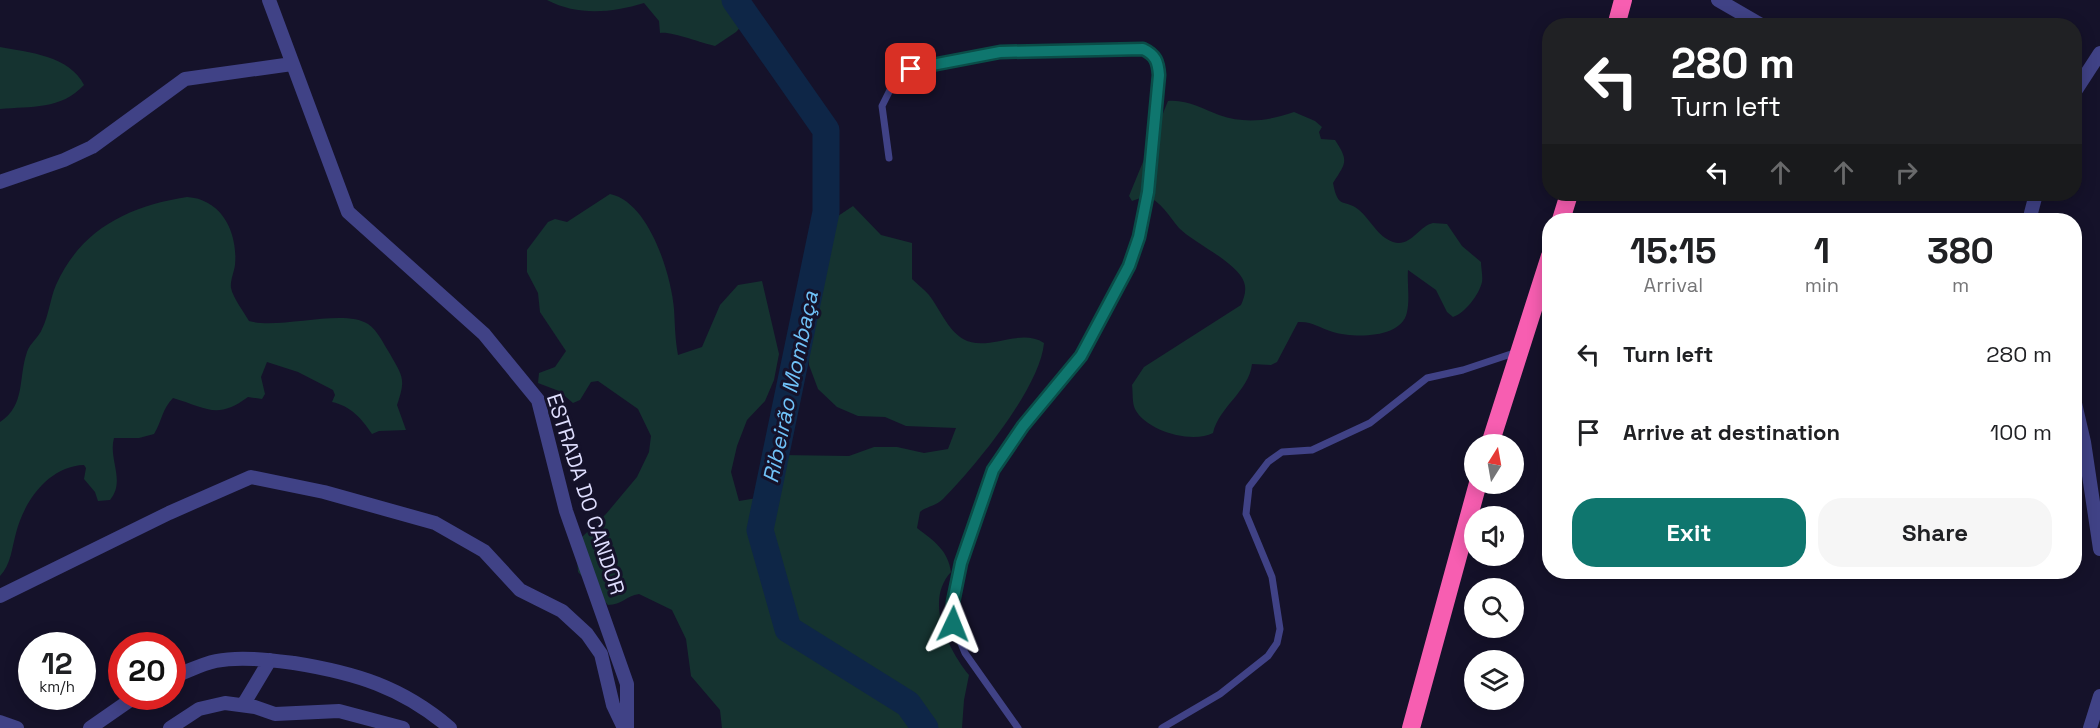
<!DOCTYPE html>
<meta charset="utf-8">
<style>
:root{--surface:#fff;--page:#f6f6f6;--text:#202124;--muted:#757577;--accent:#0f766e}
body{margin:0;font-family:"Space Grotesk",sans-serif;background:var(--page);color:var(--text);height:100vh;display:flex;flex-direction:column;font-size:22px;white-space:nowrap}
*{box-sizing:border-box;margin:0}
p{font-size:20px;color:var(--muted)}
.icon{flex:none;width:33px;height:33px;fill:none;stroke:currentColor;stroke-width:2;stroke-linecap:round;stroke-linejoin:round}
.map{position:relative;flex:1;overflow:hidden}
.panel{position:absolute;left:1542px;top:213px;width:540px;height:366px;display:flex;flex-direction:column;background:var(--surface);border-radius:24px;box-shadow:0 3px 15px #0003}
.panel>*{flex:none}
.top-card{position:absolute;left:1542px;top:18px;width:540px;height:183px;border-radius:24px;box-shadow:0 3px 15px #0003;background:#202124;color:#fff;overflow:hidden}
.needle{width:39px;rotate:11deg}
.buttons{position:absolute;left:1464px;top:434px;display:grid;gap:12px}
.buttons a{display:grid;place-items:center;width:60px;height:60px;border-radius:50%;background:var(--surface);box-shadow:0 3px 15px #0003;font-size:30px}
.speed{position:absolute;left:18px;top:632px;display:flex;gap:12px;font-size:30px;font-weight:700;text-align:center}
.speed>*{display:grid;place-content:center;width:78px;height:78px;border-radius:50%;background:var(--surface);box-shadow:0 3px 15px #0003;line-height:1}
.speed small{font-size:15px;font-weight:400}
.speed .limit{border:9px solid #d22;background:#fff;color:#111}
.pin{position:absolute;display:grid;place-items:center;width:51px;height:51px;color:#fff;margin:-26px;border-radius:12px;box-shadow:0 3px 9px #0006}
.me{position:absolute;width:66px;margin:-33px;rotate:2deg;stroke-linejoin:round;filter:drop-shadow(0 0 4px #0008)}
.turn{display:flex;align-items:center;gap:21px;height:126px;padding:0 30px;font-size:27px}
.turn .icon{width:78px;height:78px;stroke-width:2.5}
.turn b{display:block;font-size:42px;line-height:51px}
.lanes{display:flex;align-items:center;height:57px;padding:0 30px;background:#0003;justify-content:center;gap:30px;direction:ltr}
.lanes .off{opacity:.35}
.eta{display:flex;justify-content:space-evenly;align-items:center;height:102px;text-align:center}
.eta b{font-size:36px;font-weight:600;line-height:42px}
.button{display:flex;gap:12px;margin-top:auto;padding:12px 30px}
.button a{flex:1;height:69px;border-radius:24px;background:var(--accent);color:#fff;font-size:24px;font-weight:600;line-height:69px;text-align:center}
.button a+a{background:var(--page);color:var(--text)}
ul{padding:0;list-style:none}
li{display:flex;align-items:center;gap:18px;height:78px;padding:0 30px}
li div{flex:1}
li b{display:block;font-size:22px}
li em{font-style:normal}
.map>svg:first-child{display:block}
</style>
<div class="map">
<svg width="2100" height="728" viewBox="0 0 2100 728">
<rect width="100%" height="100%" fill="#15122a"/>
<path fill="#153330" d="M547,0h197l9,14 -17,18 -21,14c-14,-3 -44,-15 -55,-13l-1,-12 -15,-18c-33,10 -66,13 -97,-3z
M0,47c28,5 70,9 84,38 -23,25 -53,21 -84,24z
M1168,101c18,-2 35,8 51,14 26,9 49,6 75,-3l21,9 7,6 -3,5 2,7 14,1c14,21 11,23 -2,43 5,28 12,15 26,27 12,10 18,26 34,32 17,6 26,-16 40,-19 4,0 10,1 14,1l15,22 19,16c0,6 2,14 1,20 -3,13 -17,31 -29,35l-6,-5 -11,-22 -28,-20c-1,13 2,29 -1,42 -5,27 -54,26 -74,20 -13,-4 -21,-11 -35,-10l-21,40 -6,3 -19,-1c-3,27 -33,43 -39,69 -21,11 -67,-2 -78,-24 -3,-6 -2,-17 -3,-24l12,-18 97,-62c3,-7 6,-15 3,-23 -7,-20 -49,-38 -65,-54 -10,-12 -18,-27 -33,-32l-14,5 -3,-5z
M610,194c39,8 61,80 64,115 1,16 1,30 4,46l24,-8 18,-42 18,-20 24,-4 17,73 -5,26 -9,21 -18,19 -10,26 -6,26 8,29 24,-4 18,-42 68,1 25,-9h23l27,6 24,-4 8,-21 -50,-2 -21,-9 -27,-1 -21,-9 -19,-18 -9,-24v-46l17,-80 9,-21 18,-12 28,29 31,8v36c5,5 12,10 17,16 11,14 18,34 34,44 24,14 56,-12 81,4 -4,45 -69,124 -101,156 -7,7 -18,8 -23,13l-3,16c17,13 31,22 34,44 -27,29 -3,77 18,103l-5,25 -2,28h-240l-2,-18 -29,-34 -5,-37 -14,-29 -33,-16c-13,2 -17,11 -31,11l-30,-33 -1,-14 4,-20 25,-24 31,-37 12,-25 2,-16 -13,-27 -40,-28 -7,1 -11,18 -7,3 -14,-12 -21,-8 1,-10 16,-6 11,-16 -26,-39 -2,-19 -11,-21v-22l21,-28 7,-3 12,3z
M187,197c35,2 51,36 48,68 -1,7 -5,16 -4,23 2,10 13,24 18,33 30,9 94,-13 119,3 10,7 15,19 22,30 13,23 16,25 7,51l9,25 -27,1 -7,3c-10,-15 -21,-28 -40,-32l3,-7 -2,-5 -35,-18 -31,-10 -6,15 4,17 -3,5 -14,-2c-31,23 -41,11 -75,1 -11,11 -11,23 -19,36l-15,4h-25c-6,21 12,43 -4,62l-12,1 -3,-9 -11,-13 2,-11 -2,-3c-35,1 -60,36 -68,68 -4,14 -5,32 -16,43v-154c26,-17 18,-44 27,-70 3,-9 12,-15 15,-23 7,-14 8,-30 14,-44 25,-56 73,-79 131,-88z"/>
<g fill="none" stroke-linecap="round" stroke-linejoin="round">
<path stroke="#0e2647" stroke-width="27" d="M735,0l91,130v82l-66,318 28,99 120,75 17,24"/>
<path stroke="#404286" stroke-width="7" d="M889,158l-7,-52 13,-26 16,-11 89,-17 143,-3c13,6 15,13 16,26l-11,117 -9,45 -10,29 -48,90 -58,70 -30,44 -32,93 -8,39v22l12,29 53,75
M1162,728l58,-34 48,-38 9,-13 3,-14 -8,-52 -26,-63 3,-27 19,-25 14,-10 30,-2 58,-27 57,-45 36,-8 54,-18"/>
<path stroke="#404286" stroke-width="14" d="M269,0l79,212 136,122 54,66 28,111 61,173v44
M1718,0l45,26
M2074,93l26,-40
M0,182l64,-22 28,-13 93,-68 107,-15
M2033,220l-2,-7 5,-19
M2074,399l10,43 16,107
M0,596l169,-83 82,-36 73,15 111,31 49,28 36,39 42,21 25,23 14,20 12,51 11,23
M172,677c15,-5 29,-13 44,-16 24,-5 54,-1 78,2 62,10 108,24 156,65
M243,705l27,-45
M0,722l17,6
M90,728l46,-32
M170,728l29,-19 26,-6 30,4 20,7 64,-3 64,17
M2090,728l10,-32"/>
<path stroke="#f75eb1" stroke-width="18" d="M1616,26l7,-26
M1561,220l8,-26
M1490,444l60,-188
M1411,728l67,-245"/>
</g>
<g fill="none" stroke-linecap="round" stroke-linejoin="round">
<defs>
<path id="route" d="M911,69l89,-17 143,-3c13,6 15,13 16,26l-11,117 -9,45 -10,29 -48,90 -58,70 -30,44 -32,93 -8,39v22"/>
</defs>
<use href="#route" stroke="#0a4d48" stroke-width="15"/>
<use href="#route" stroke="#0f766e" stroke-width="10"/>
</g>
<g text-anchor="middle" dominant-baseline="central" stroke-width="6" stroke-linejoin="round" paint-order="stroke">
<g font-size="21" fill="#deddfd" stroke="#15122a">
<text transform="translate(586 494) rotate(72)">ESTRADA DO CANDOR</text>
</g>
<g font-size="22" font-style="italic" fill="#70c2f8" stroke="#15122a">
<text transform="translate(790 387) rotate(-78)">Ribeirão Mombaça</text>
</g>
</g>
</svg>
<div class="buttons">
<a><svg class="needle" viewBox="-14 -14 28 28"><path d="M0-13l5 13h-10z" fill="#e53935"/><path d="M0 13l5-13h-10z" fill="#757577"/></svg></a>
<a><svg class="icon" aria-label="sound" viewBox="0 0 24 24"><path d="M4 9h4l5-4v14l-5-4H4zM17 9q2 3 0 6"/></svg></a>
<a><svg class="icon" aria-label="search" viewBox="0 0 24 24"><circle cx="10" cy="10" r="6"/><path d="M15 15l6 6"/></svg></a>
<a><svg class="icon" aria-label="layers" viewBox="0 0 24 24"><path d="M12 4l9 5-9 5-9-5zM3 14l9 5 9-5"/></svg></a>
</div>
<div class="speed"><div>12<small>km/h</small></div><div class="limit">20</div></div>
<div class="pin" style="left:911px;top:69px;background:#d93025"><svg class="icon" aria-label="arrive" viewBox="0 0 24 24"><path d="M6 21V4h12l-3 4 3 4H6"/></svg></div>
<svg class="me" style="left:953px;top:624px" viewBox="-20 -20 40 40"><path d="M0-17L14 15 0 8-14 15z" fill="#0f766e" stroke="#fff" stroke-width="4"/></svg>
<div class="top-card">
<div class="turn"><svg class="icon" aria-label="left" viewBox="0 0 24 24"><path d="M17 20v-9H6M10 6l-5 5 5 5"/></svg><div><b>280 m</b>Turn left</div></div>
<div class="lanes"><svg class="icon" aria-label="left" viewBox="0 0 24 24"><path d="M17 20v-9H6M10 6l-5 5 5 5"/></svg><svg class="icon off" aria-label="ahead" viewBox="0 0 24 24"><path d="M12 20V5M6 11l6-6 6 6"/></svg><svg class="icon off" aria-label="ahead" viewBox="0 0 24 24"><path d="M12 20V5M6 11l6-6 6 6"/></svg><svg class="icon off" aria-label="right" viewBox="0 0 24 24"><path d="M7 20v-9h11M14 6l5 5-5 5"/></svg></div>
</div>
<section class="panel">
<div class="eta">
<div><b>15:15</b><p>Arrival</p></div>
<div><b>1</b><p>min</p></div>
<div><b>380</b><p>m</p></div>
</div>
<ul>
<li><svg class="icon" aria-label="left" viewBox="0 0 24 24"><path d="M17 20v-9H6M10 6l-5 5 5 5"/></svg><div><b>Turn left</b></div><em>280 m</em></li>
<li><svg class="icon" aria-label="arrive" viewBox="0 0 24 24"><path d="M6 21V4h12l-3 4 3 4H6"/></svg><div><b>Arrive at destination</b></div><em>100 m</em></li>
</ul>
<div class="button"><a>Exit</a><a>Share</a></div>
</section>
</div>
